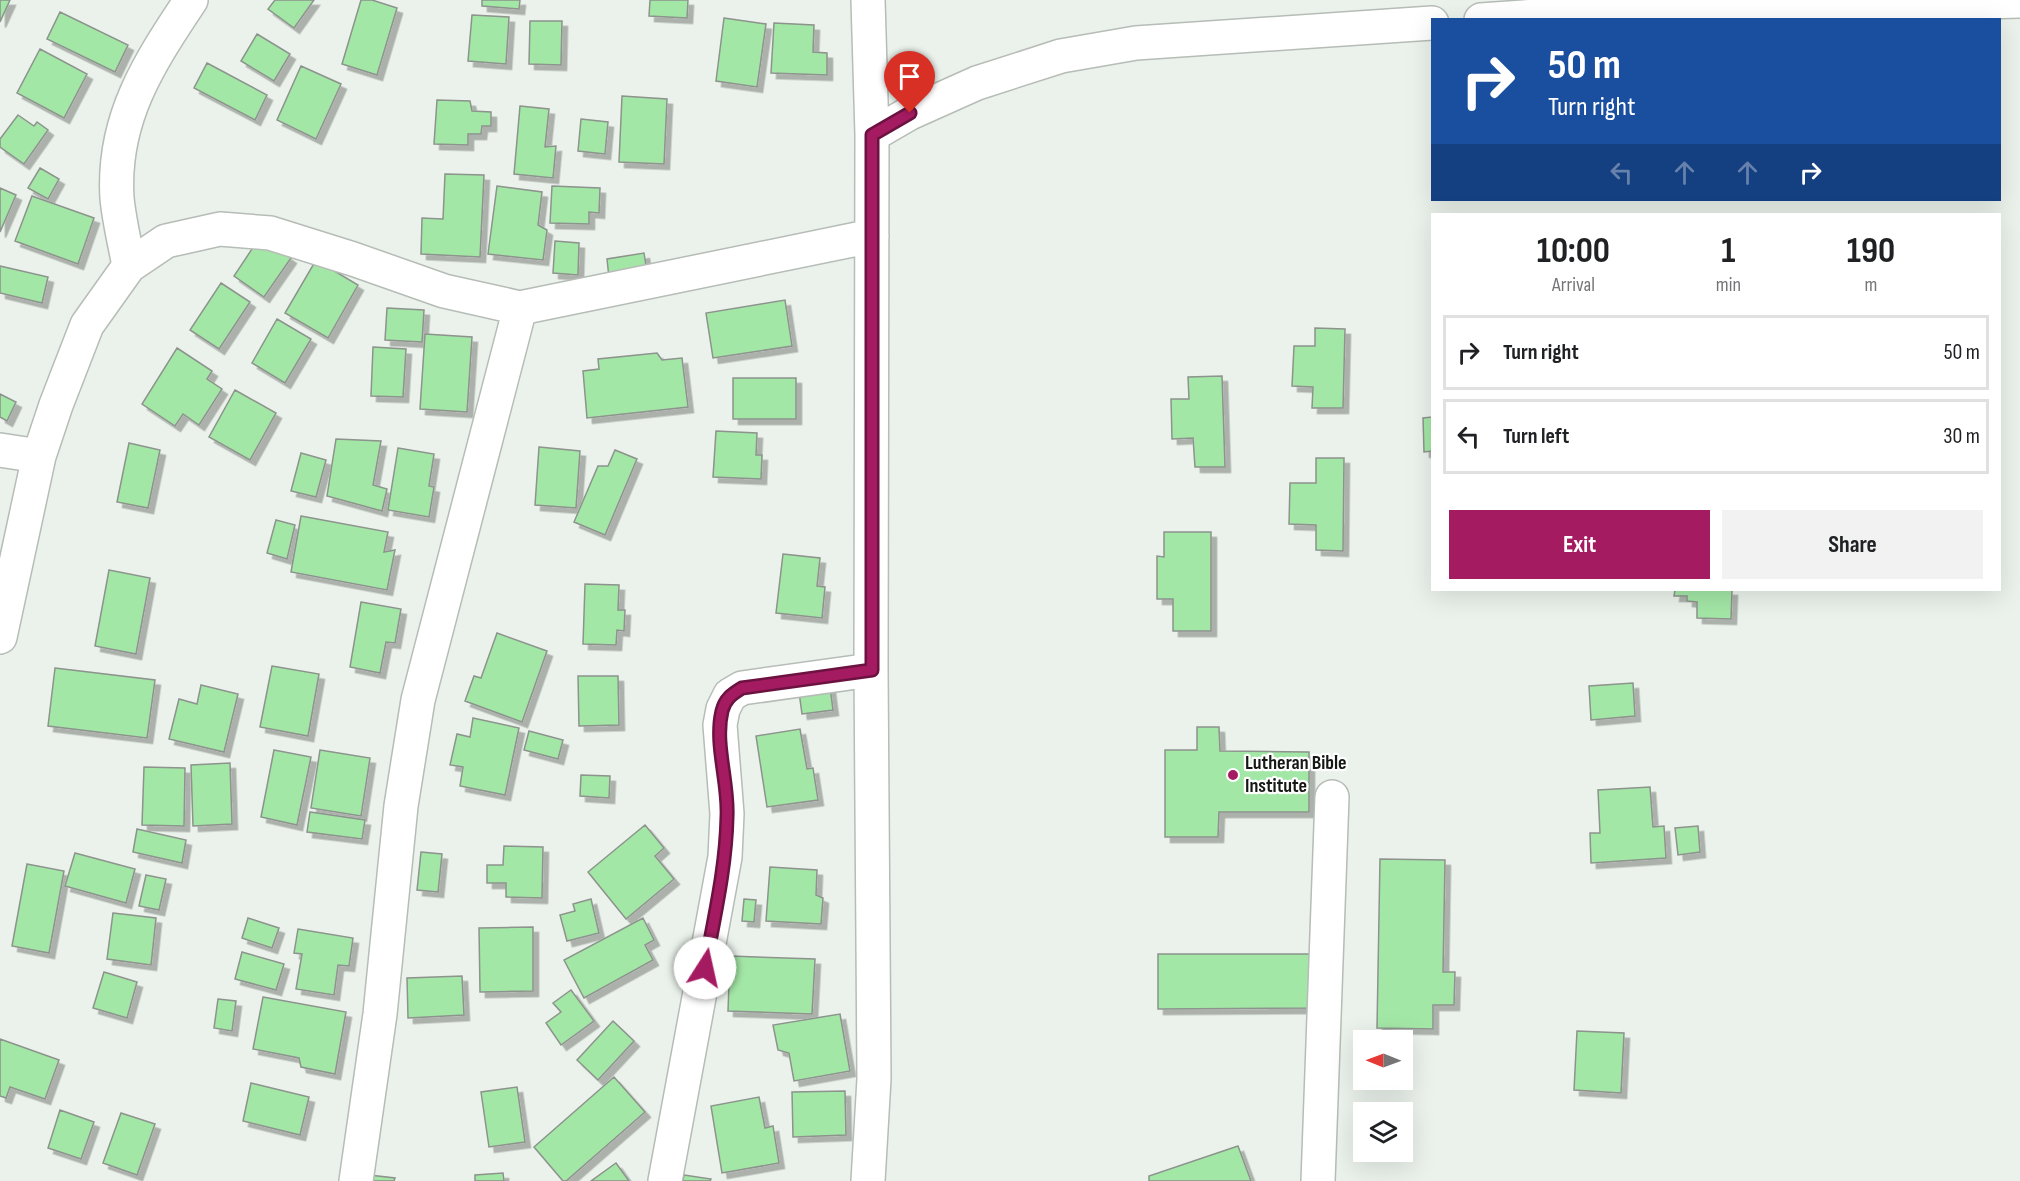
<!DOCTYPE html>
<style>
:root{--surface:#fff;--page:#f2f2f2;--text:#202124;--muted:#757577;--line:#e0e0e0;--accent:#a51b62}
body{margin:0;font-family:"Sofia Sans Condensed",sans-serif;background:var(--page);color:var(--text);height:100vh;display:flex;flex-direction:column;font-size:22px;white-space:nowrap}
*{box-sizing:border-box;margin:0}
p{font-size:20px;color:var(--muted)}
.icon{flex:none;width:33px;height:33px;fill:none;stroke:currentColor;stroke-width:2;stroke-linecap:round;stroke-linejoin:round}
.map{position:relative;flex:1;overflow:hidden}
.sheet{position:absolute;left:1431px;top:213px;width:570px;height:378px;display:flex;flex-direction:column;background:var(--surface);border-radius:0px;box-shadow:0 6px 24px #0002}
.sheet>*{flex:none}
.guide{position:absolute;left:1431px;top:18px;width:570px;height:183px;border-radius:0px;box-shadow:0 6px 24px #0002;background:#1a4fa0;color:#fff;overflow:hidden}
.needle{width:39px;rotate:271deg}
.controls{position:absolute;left:1353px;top:1030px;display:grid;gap:12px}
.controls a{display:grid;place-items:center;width:60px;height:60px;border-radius:0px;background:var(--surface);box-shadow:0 6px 24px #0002;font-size:30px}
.pin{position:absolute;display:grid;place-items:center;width:51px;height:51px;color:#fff;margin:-62px -26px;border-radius:50% 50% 50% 0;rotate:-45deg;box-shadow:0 0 6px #0007}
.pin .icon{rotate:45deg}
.me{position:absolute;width:66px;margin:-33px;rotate:10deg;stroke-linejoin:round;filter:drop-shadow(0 0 4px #0008)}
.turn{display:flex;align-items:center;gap:21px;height:126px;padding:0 18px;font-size:27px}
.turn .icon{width:78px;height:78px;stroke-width:2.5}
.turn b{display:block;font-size:42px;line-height:51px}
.lanes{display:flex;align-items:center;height:57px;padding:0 18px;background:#0003;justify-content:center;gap:30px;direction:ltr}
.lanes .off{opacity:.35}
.eta{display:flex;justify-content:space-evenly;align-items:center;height:102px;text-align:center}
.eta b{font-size:36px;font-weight:700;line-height:42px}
.cta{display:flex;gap:12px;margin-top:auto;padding:12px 18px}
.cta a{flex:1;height:69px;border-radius:0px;background:var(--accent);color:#fff;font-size:24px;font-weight:700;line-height:69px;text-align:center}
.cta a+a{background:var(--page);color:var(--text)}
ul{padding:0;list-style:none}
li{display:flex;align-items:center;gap:18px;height:75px;margin:0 12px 9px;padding:0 6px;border:3px solid var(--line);border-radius:0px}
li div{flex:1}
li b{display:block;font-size:22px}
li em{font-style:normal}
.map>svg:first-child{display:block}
</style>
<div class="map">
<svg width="2020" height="1181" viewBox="0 0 2020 1181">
<defs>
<filter id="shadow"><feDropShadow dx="5.5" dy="5.5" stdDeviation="0" flood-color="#0004"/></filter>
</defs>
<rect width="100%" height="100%" fill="#ebf2eb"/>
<path fill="#a3e7a6" stroke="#8d938d" stroke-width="1.5" filter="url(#shadow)" d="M0,0h10l-10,22z
M275,0h39l-20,28 -26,-19z
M361,0h11l25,8 -20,67 -35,-11z
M482,0h38l-1,9 -37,-3z
M650,0h38l-1,18 -38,-2z
M60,12l68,33 -13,27 -68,-33z
M472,15l37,2 -3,47 -38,-3z
M724,18l42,6 -9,63 -41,-6z
M530,21h32l-1,44 -32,-1z
M774,23l40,2 -1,27 14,1v22l-56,-2z
M257,34l33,20 -16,27 -33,-20z
M40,49l47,25 -23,44 -47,-25z
M904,58l20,1 -1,27 -20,-1z
M207,63l60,32 -12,25 -61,-32z
M301,66l40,18 -25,55 -39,-19z
M622,96l45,3 -3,65 -45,-2z
M437,100l33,1 2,10 19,1v14h-9l-1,8h-13v11l-34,-1z
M520,106l29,3 -4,38 11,-1 -3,32 -39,-4z
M18,115l16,11 3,-4 11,8 -24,34 -24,-17v-8z
M581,119l27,3 -3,32 -27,-3z
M40,168l19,11 -11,20 -20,-11z
M445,174l39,1 -4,82 -59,-3 1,-36 21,1z
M497,186l45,6 -4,33 9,5 -4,30 -55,-6z
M552,186l48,2 -1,25 -10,-1v12l-39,-1z
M0,188l16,7 -16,37z
M32,196l62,22 -16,46 -63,-23z
M260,237l31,21 -27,39 -30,-21z
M555,241l24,2 -1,32 -25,-2z
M644,253l3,19 -38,6 -2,-19z
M316,260l42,25 -30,53 -43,-25z
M0,266l48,11 -6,26 -42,-10z
M221,283l29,19 -31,47 -29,-19z
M785,300l7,46 -79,12 -7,-45z
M387,308l37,2 -2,32 -37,-2z
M277,319l34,20 -26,44 -33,-20z
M1315,328l30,1 -2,79h-31l1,-21 -21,-1 2,-40h21z
M425,334l47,3 -5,75 -47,-3z
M373,347l33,2 -3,48 -32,-1z
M177,348l35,23 -5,8 15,10 -23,36 -16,-11 -8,12 -33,-22z
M657,353l5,7 20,-2 6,49 -101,11 -4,-47 16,-2 -1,-10z
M1222,376l3,91h-30l-2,-29 -21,1 -1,-40h18l-1,-22z
M733,378h63v41h-63z
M235,390l41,23 -26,47 -41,-23z
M0,394l16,8 -9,19 -7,-4z
M1432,417v34l-8,1 -1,-34z
M716,431l41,2 -1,22h6l-1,24 -48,-2z
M336,439l45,2 -8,44 14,4 -5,22 -55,-15z
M129,443l31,7 -12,58 -31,-6z
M539,447l41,4 -4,57 -41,-3z
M398,448l36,6 -5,32 5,1 -5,30 -41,-7z
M615,450l22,9 -32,76 -31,-13 24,-56h10z
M301,453l25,7 -10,37 -25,-6z
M1316,458h28l-1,93 -27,-1v-25l-27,-1 1,-41h26z
M301,516l87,16 -4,20 11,-2 -8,40 -96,-18z
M276,520l19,5 -8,34 -20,-6z
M1164,532h47v99h-38v-32h-16v-43l7,1z
M783,554l37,4 -3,28 8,1 -3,31 -46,-5z
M109,570l41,8 -14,76 -41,-8z
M585,584l34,1 -1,25h7l-1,21 -7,-1 -1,15 -33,-1z
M1675,590h57l-1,29 -34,-1v-16l-10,-1v-5h-13z
M361,602l40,7 -6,34 -9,-1 -6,31 -30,-6z
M497,633l50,18 -25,71 -57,-21 9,-25 7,2z
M272,666l47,8 -11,62 -48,-9z
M55,668l100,12 -8,58 -99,-12z
M578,676h40l1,49 -40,1z
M1633,683l2,33 -44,4 -2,-34z
M201,685l37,9 -14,58 -55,-13 10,-40 18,5z
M830,687l3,23 -31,4 -3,-22z
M473,718l46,10 -14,67 -45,-9 3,-19 -13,-2 7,-31 13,3z
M1197,727h22l1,24 89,1v60h-90l-1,25h-53v-87h32z
M800,729l7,40 6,-1 5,32 -51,7 -11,-71z
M529,731l34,9 -5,19 -34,-9z
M274,750l37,7 -14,68 -36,-8z
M320,750l50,8 -9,58 -50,-8z
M230,763l2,61 -39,2 -2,-61z
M144,767l41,1 -1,58 -42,-1z
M581,775l29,1 -1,22 -29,-2z
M1650,787l3,40 11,-1 2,32 -75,5 -1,-30h10l-2,-43z
M310,812l55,8 -3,19 -55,-7z
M645,825l19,23 -9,8 19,23 -48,40 -38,-47z
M1698,826l2,26 -22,3 -3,-27z
M137,829l49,11 -4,23 -49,-11z
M504,846l39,1 -1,51 -36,-1v-14h-19v-18h16z
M421,852l21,2 -4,38 -21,-2z
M75,853l60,16 -9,34 -61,-17z
M1380,859l65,1 -2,112h12l-1,33h-21v24l-56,-1z
M27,864l37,7 -15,82 -37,-7z
M770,867l47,3 -1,25 7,3 -2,26 -55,-3z
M146,875l20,4 -7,31 -20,-4z
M591,899l8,34 -32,8 -7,-26 15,-4 -2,-7z
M744,899l12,1 -2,22 -12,-1z
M113,913l43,5 -5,47 -44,-6z
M248,918l31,10 -7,20 -30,-10z
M643,918l11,22 -9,5 8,15 -69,38 -20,-38z
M533,927v64l-53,1 -1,-64z
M298,929l55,9 -4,28 -11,-1 -4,30 -38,-6 6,-35 -8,-1z
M242,952l42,12 -8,26 -41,-11z
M1158,954h155v54l-155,1z
M730,956l85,3 -3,55 -84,-3z
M104,972l33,10 -10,36 -34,-10z
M462,976l2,39 -56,3 -1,-40z
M571,990l23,31 -33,24 -15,-22 15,-11 -8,-9z
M263,997l83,15 -11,62 -34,-7 -2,-9 -46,-9z
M218,999l18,2 -4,30 -18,-3z
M840,1014l10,57 -56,10 -5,-28 -11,-3 -5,-25z
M613,1021l21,20 -36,39 -21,-20z
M1577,1031l47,2 -3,60 -47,-3z
M0,1039l59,21 -14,39 -35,-12 -4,11 -6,-2z
M614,1077l31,35 -79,69h-3l-29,-34z
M251,1083l58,14 -9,38 -57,-14z
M517,1087l8,55 -36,5 -8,-55z
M845,1091l1,44 -53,2 -1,-45z
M759,1097l6,31 8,-2 6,37 -57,10 -11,-67z
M60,1110l34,12 -13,37 -33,-11z
M121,1113l34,11 -18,51 -34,-12z
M1238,1146l13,35h-102v-5z
M616,1163l13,18h-38z
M503,1173l1,8h-29v-6z
M369,1175l26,3 -1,3h-26z
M684,1175l27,4 -1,2h-27z"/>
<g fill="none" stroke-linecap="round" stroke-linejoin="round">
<defs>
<path id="street" d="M868,0l4,135 -1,535 3,409 -6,102
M1481,20l83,-6 456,-13
M872,135l38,-22 67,-30 84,-27 75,-13 296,-20
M129,266c-4,-22 -10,-46 -12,-68 -5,-79 32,-135 74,-198
M0,450l39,6
M0,637l39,-181 17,-51 31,-80 42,-59 37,-25 54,-12 50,4 83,26 91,32 76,17 352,-72
M356,1181l24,-167 21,-208 17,-106 102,-392
M665,1181l60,-324 2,-43 -7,-89 3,-16 7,-14 12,-7 129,-18
M1318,1181l14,-384"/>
</defs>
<use href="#street" stroke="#b6bcb6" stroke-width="36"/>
<use href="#street" stroke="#fff" stroke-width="33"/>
</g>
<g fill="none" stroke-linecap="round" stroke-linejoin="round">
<defs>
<path id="route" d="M705,968c9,-50 21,-100 22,-151 2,-34 -13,-73 -5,-106 3,-12 10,-17 20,-23l130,-18v-535l38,-22"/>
</defs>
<use href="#route" stroke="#6b1240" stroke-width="15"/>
<use href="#route" stroke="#a51b62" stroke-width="10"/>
</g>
<circle fill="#a51b62" stroke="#fff" stroke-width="2" cx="1233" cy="775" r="6"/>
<g text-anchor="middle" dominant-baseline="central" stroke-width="4.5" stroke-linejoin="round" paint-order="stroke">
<g font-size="20" font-weight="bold" fill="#161816" stroke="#fff" text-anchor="start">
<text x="1245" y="763">Lutheran Bible<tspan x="1245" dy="23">Institute</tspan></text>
</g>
</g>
</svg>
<div class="controls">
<a><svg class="needle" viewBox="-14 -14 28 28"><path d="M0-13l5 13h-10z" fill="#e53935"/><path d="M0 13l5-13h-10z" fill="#757577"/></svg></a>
<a><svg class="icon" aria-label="layers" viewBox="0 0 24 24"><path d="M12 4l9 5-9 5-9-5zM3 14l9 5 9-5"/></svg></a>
</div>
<div class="pin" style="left:910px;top:113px;background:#d93025"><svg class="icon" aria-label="arrive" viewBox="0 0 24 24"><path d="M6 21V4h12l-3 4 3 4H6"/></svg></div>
<svg class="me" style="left:705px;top:968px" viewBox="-20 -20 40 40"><circle r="19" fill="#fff"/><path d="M0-13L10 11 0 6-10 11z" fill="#a51b62"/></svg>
<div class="guide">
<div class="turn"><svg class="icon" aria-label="right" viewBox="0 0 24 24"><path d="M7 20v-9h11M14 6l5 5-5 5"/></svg><div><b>50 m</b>Turn right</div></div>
<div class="lanes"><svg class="icon off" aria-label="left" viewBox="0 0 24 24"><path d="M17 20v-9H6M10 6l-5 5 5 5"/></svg><svg class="icon off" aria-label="ahead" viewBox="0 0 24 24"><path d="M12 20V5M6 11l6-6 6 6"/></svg><svg class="icon off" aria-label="ahead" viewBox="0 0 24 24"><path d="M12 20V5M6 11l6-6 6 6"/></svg><svg class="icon" aria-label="right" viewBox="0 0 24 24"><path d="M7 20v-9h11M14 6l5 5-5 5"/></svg></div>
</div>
<section class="sheet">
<div class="eta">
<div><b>10:00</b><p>Arrival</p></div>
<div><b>1</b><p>min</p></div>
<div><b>190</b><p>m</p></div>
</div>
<ul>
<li><svg class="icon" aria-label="right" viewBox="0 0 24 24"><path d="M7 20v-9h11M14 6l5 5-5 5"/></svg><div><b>Turn right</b></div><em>50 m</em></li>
<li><svg class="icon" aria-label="left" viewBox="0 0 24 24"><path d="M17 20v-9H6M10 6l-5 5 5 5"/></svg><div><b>Turn left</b></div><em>30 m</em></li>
</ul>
<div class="cta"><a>Exit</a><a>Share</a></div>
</section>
</div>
